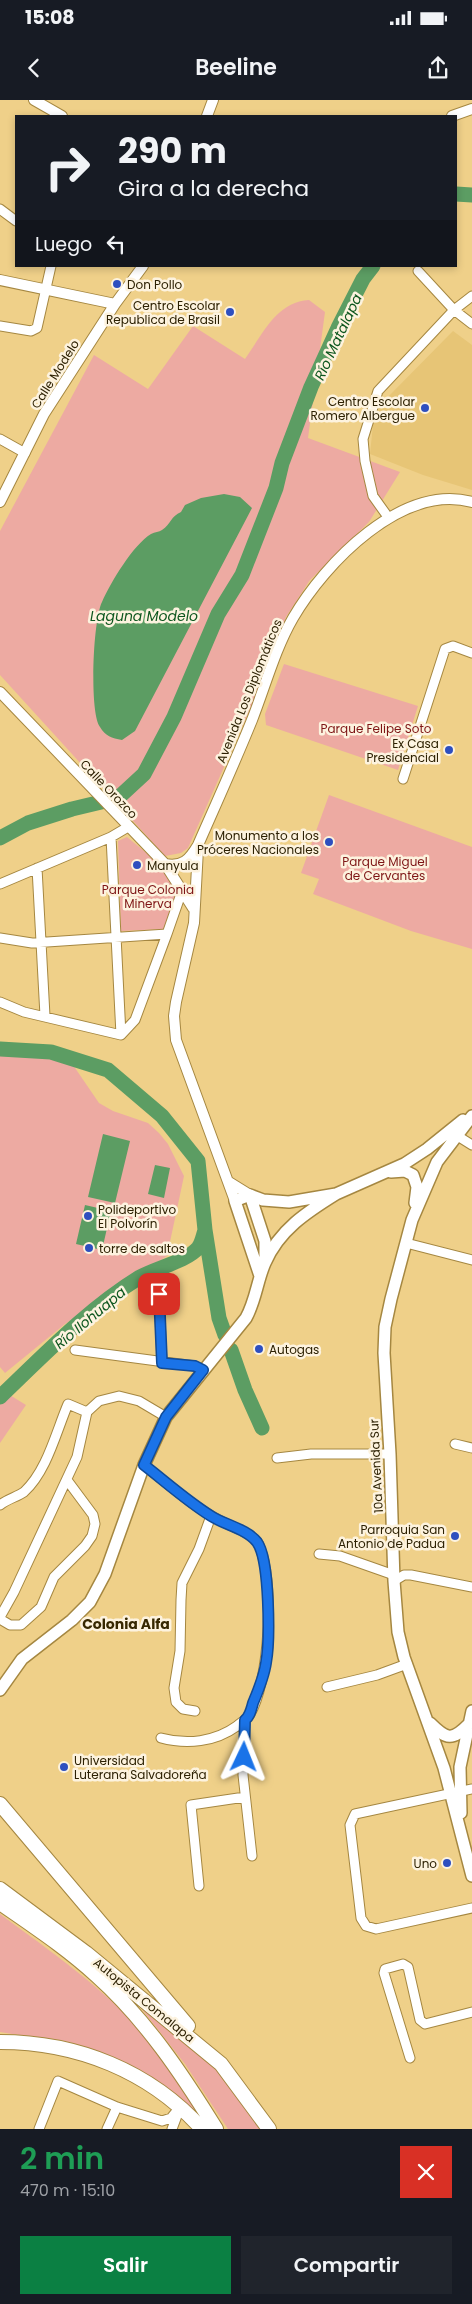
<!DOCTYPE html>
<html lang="es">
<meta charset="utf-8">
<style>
:root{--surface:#171b24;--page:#20242c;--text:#f1f3f6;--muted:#9ea1a6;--accent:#0b8043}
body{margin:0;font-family:Poppins,sans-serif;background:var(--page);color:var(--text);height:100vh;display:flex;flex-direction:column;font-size:19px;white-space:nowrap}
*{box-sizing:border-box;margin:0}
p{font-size:16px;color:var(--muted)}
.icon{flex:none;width:28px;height:28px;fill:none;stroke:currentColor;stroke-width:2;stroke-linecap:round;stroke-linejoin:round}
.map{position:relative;height:2029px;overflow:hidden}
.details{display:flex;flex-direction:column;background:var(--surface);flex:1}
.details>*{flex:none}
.hud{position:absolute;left:15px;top:15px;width:442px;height:152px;border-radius:0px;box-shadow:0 2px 8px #0003;background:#171b24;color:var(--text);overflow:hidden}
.pin{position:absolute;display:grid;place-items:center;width:42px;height:42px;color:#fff;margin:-21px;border-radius:10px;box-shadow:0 2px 8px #0006}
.me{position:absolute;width:55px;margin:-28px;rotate:2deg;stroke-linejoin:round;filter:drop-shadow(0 0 4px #0008)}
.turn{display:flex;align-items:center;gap:18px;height:105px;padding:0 20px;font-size:22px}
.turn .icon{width:65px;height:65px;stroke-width:2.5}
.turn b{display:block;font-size:35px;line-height:42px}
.then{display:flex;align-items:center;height:48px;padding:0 20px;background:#0003;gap:10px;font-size:19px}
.round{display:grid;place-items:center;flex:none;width:52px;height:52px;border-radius:0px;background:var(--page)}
.headline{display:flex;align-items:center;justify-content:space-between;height:85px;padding:0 20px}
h1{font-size:30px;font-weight:600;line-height:38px;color:#1e9e55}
.button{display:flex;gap:10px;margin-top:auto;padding:10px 20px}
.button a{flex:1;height:58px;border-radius:0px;background:var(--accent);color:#fff;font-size:20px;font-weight:600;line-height:58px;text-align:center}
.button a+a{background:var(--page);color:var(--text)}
.status{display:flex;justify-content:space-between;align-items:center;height:35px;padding:0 25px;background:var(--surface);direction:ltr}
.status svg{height:14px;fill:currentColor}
header{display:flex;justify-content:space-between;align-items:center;height:65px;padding:0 20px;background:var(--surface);font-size:22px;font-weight:600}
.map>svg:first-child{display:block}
</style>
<div class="status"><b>15:08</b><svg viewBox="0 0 49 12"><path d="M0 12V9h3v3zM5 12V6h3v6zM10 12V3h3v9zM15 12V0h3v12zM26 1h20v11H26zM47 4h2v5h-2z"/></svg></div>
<header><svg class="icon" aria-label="back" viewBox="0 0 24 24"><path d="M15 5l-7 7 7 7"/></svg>Beeline<svg class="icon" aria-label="share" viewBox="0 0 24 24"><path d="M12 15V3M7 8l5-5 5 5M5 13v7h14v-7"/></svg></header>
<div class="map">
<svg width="472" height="2029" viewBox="0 0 472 2029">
<rect width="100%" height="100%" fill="#efd089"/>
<path fill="#e7c576" d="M453,231l19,14v145l-49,-15 -53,-21 4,-39 9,-13z"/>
<path fill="#edaaa2" d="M309,200l16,12 -17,126 92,34 -31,50 -59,58 -24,37 -33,85 -65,146 -7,5 -16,3 -165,-181v-144l94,-176 54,34 45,-63 52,33c18,-25 31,-57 64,-59z
M284,564l134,42 -20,64 -132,-45 -1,-11z
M329,695l143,52v102l-61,-18 -98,-37 6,-15 -18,-6z
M127,737c17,15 48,34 48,59 1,10 -7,24 -11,33l-43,2 -3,-90z
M0,953l49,2 22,7 28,41 14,8 35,12 11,10 9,11 16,32 -17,80 -102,68 -60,49 -5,-6z
M0,1289l26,16 -26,38z
M0,1814c53,39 108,77 150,127 23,27 41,59 61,88 -44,-33 -85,-71 -139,-86 -24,-7 -48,-6 -72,-11z
M137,1903l79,64 49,62h-37l-43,-65z"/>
<path fill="#5c9d63" d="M224,394l16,3 12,11 -117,223 -13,9c-10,-2 -17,-4 -22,-13 -11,-15 -7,-108 2,-125 9,-20 31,-57 49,-68 4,-2 8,-2 11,-4 9,-6 9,-14 19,-18l4,-7 16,-7z
M103,1034l27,7 -15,62 -27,-6z
M155,1065l15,3 -6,30 -16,-4z
M85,1105l26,6 -9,39 -26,-6z"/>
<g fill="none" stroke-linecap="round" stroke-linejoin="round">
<path stroke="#5c9d63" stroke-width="15" d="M456,94l16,1
M0,738l28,-15 44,-14 46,-11 26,-24 30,-57 44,-103 24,-39 34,-87 6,-25 29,-76 27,-59 25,-49 10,-13
M0,949l51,3 57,18 54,46 36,45 7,69 14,88 6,17
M231,1250l14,40 17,38
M0,1297c44,-42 88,-88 140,-120 16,-9 47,-16 58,-29 4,-5 5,-12 7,-18"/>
<defs>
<path id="minor" d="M0,109l16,12
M418,171l36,39 18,14
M0,226l31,5 6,-3 14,-62
M0,339l25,14
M388,417l-15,-21 -8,-35 -2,-22 15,-48 76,-81 18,-14
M403,679l42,-130 8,-3 19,7
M111,737l10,198
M37,768l8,148
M0,784l111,-47 17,-10
M0,838l32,5 135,-9 15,-43
M0,902l24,10 97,23
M121,935l14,-15 32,-86
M456,1035l16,10
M406,1143l66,17
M75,1250l120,16 8,4
M162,1263l-3,-69 4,-4
M455,1344l17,4
M277,1358l34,-4h79
M144,1365c24,19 49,42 77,56 11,6 32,12 38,24 16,36 11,137 -10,171 -3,4 -9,7 -12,10 -22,16 -50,19 -76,12
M0,1405c7,-6 17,-8 24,-13 23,-21 32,-60 44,-88l19,8
M319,1454l21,2 54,19
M394,1481l10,-6h7l61,12
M0,1517l14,-25 63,-135 10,-45 12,-11 20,-5 20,5 27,16
M0,1519l10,6h11l20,-18 13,-30 31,-31 7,-10 3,-12 -2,-9 -26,-35
M327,1587l50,-12 30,-11
M195,1611l-12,-2 -7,-7 -2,-14 6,-37 1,-51 1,-17 17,-34 12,-33
M245,1620l-2,55 9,81
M472,1689l-117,25 -5,11 11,93 5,8 10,3 96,-21
M199,1786l-8,-81 54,-8
M410,1958l-26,-85 1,-4 18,-5 5,3 12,53 5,4 47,-12
M39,2029l19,-48 59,26 45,14 9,-3 9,-11
M107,2029l10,-22
M172,2029l6,-16"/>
<path id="tertiary" d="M34,0l28,16
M207,16l6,-16
M452,16l20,-7
M0,180l115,24
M0,402l44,-88 71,-110 28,-38
M0,592l165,172 28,44
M198,749l-4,74 -18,79 -2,14 2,24 59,161
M165,764c18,3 24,-4 33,-19 18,-41 37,-83 54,-125 13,-33 23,-71 41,-102 32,-55 109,-135 179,-116
M229,1082l21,13"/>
<path id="secondary" d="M472,1016l-35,46 -25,58 -21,79 -6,28 -1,26 6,101 4,127 4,51 6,25 40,111 28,108
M391,1072l14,-1 8,4 4,12 -2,16
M250,1095l15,46v20
M260,1176l-25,-75 15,-6 13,5 26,2 47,-8 68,-30 23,-15 36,-29
M0,1590l22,-31 50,-39 18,-18 15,-28 39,-109 22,-48 80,-99c10,-18 11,-37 19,-55 14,-33 42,-51 71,-69
M430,1623c17,17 22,18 39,1
M461,1713l-1,-46 12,-56"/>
<path id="trunk" d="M0,1704l188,222
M0,1789l86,64 135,111 48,65
M0,1803c33,23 68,46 97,73 49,44 85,98 119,153
M0,1942c77,0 150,29 202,87"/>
</defs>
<use href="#minor" stroke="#a58741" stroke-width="11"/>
<use href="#tertiary" stroke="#a58741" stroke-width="12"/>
<use href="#secondary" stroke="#a58741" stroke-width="14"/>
<use href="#trunk" stroke="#a58741" stroke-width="16"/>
<use href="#minor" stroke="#fff" stroke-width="9"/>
<use href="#tertiary" stroke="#fff" stroke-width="10"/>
<use href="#secondary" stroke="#fff" stroke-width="11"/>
<use href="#trunk" stroke="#fff" stroke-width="14"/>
</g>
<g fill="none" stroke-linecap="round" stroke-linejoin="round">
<defs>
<path id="route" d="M159,1194l3,69 33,3 8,4 -37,47 -22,48c22,17 43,36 67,51 14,9 36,13 46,26 13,18 13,99 9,121 -2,14 -8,28 -13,40 -2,7 -3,13 -8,17l-1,37"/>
</defs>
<use href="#route" stroke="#114b97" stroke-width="12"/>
<use href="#route" stroke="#1a73e8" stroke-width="9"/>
</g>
<g fill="#2e4fbf" stroke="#fdf3df" stroke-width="2">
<circle cx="117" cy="184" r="5"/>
<circle cx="230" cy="212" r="5"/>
<circle cx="425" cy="308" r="5"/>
<circle cx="449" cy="650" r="5"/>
<circle cx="329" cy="742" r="5"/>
<circle cx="137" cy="765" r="5"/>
<circle cx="88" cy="1116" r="5"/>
<circle cx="89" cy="1148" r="5"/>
<circle cx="259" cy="1249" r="5"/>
<circle cx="455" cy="1436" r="5"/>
<circle cx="64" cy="1667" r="5"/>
<circle cx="447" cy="1763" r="5"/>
</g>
<g text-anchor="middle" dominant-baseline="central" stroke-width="5" stroke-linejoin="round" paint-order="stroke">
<g font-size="12" fill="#2d2103" stroke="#fdf3df" text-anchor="start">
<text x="127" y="184">Don Pollo</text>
<text x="220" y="205" text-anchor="end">Centro Escolar<tspan x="220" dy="14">Republica de Brasil</tspan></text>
<text x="415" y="301" text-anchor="end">Centro Escolar<tspan x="415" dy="14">Romero Albergue</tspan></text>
<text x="439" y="643" text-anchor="end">Ex Casa<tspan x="439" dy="14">Presidencial</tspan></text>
<text x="319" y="735" text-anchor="end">Monumento a los<tspan x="319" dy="14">Próceres Nacionales</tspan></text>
<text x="147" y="765">Manyula</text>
<text x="98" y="1109">Polideportivo<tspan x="98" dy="14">El Polvorín</tspan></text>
<text x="99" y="1148">torre de saltos</text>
<text x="269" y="1249">Autogas</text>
<text x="445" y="1429" text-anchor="end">Parroquia San<tspan x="445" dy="14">Antonio de Padua</tspan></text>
<text x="74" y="1660">Universidad<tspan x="74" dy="14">Luterana Salvadoreña</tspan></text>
<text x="437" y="1763" text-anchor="end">Uno</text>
</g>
<g font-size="12" fill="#2d2103" stroke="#fdf3df">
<text transform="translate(55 274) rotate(-58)">Calle Modelo</text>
<text transform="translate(249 591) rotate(-68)">Avenida Los Diplomáticos</text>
<text transform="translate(109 689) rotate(46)">Calle Orozco</text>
<text transform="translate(376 1366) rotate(-93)">10a Avenida Sur</text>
<text transform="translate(144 1900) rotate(39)">Autopista Comalapa</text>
</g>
<g font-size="12" fill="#7e1515" stroke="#fdf3df">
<text x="376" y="628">Parque Felipe Soto</text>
<text x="385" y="761">Parque Miguel<tspan x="385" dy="14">de Cervantes</tspan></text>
<text x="148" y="789">Parque Colonia<tspan x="148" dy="14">Minerva</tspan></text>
</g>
<g font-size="14" font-style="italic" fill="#0e571f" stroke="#fdf3df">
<text transform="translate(338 237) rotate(-65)">Río Matalapa</text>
<text x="144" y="516">Laguna Modelo</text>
<text transform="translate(90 1218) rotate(-40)">Río Ilohuapa</text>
</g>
<g font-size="14" font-weight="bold" fill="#372801" stroke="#fdf3df">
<text x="126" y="1524">Colonia Alfa</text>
</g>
</g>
</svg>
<div class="pin" style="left:159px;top:1194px;background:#d93025"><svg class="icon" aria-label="arrive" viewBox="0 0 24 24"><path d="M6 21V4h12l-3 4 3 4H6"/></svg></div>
<svg class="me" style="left:244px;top:1657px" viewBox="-20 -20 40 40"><path d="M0-17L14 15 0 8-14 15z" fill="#1a73e8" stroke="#fff" stroke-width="4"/></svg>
<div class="hud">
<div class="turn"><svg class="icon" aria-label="right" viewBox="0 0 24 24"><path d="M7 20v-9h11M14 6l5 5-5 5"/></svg><div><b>290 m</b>Gira a la derecha</div></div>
<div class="then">Luego<svg class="icon" aria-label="left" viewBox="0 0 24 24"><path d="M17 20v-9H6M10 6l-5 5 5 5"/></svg></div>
</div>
</div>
<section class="details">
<div class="headline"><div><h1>2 min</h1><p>470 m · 15:10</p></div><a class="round" style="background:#d93025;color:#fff"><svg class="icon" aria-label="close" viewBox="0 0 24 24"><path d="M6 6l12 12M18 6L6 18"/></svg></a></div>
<div class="button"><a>Salir</a><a>Compartir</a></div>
</section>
